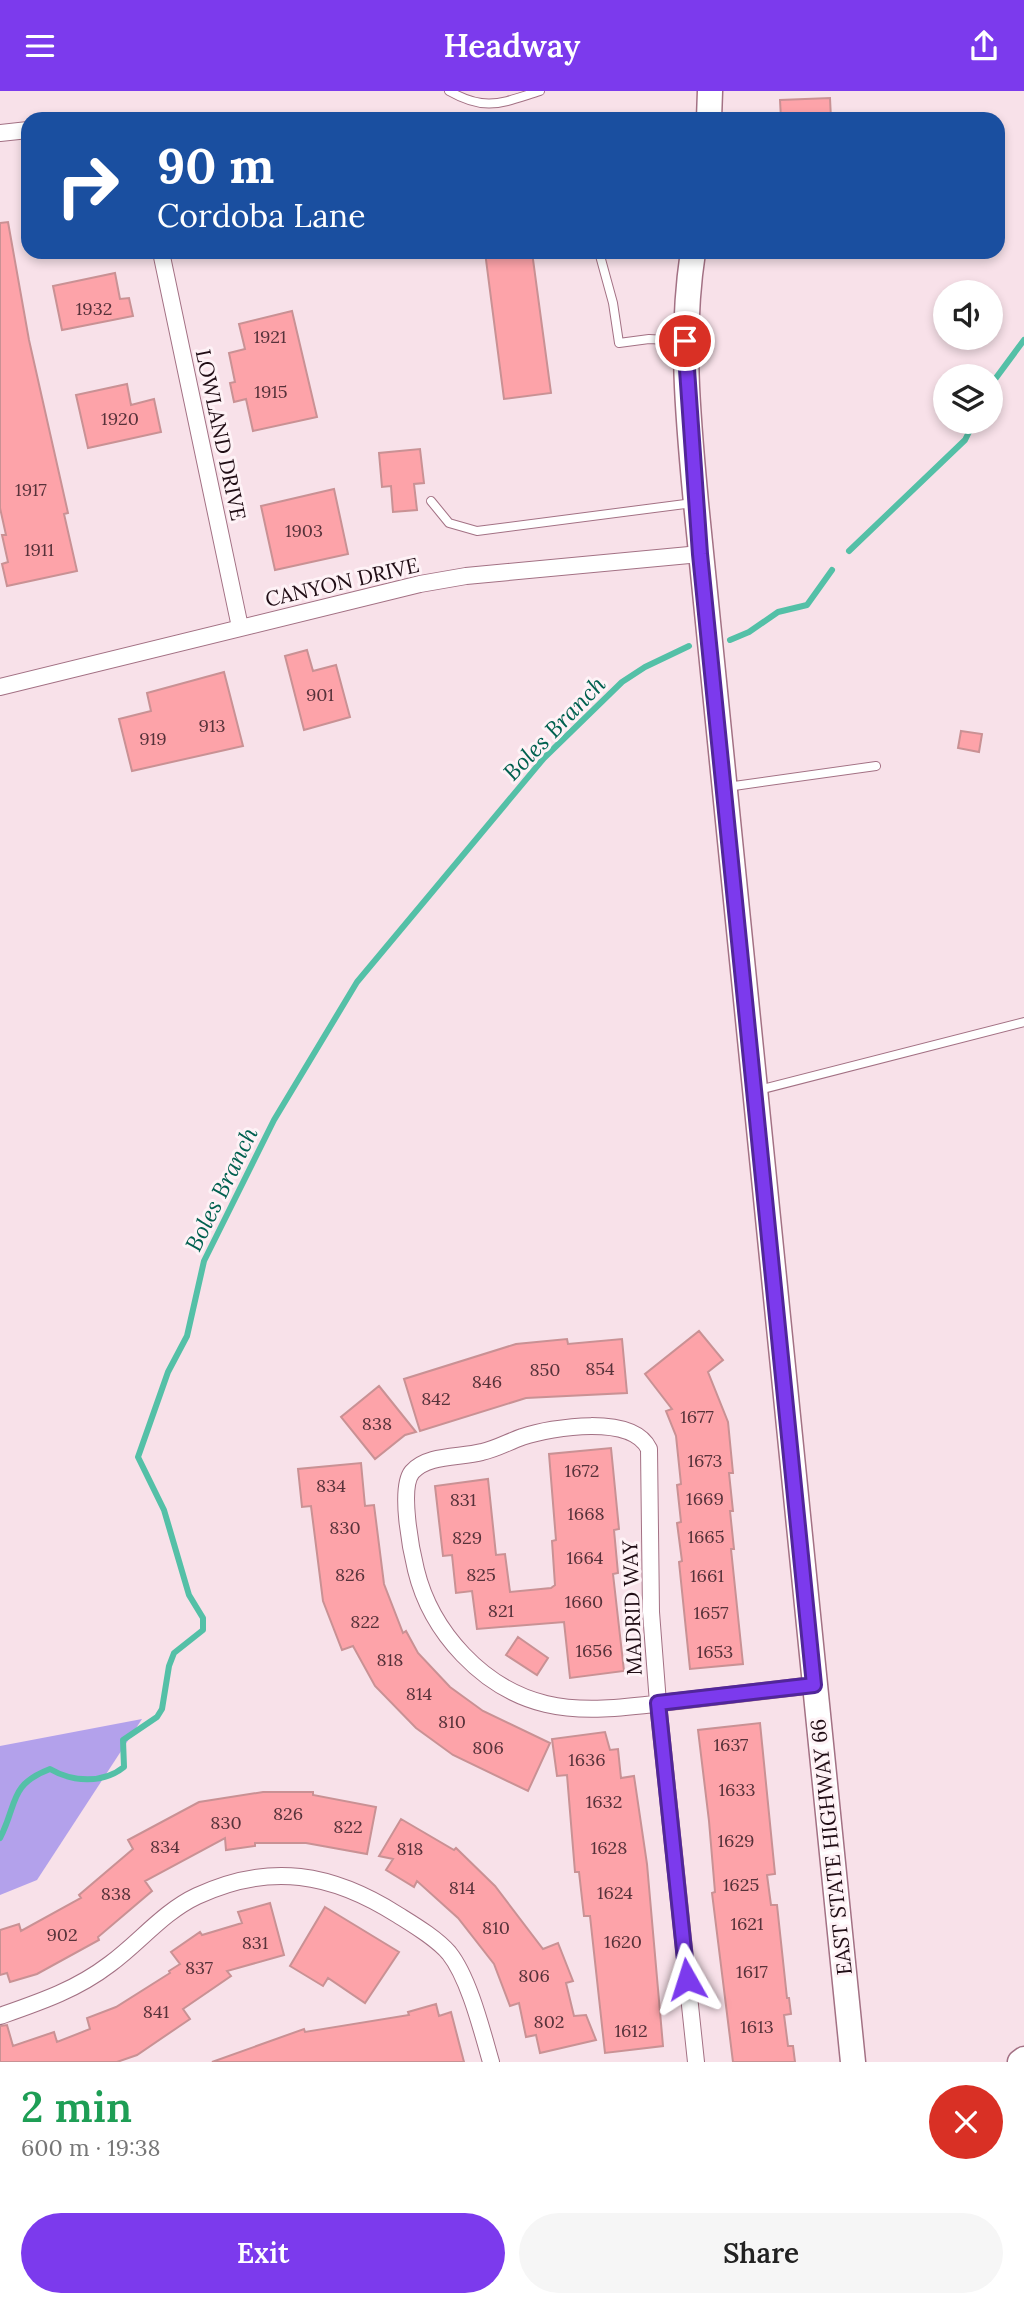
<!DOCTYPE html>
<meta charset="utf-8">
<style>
:root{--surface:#fff;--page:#f6f6f6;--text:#222;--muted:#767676;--accent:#7c3aed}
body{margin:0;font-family:Lora,serif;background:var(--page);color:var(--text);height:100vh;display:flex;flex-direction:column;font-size:26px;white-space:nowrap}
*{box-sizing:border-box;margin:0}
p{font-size:23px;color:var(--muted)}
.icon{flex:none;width:38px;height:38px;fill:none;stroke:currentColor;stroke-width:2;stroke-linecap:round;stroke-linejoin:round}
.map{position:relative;height:1971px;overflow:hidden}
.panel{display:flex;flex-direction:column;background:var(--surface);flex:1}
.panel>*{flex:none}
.hud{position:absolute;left:21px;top:21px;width:984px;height:147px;border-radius:21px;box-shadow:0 4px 10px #0003;background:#1a4fa0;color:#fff;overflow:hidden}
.tools{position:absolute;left:933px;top:189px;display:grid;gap:14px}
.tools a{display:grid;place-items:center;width:70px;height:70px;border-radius:50%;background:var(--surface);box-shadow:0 4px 10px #0003;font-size:35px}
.pin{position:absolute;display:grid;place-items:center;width:60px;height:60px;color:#fff;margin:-30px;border:4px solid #fff;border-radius:50%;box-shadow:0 2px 7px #0007}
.me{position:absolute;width:77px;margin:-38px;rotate:354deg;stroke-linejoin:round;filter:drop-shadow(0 0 5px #0008)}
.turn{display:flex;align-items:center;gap:24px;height:147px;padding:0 21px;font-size:32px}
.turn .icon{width:91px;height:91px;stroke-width:2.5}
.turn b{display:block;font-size:49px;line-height:60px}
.round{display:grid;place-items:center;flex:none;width:74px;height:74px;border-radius:37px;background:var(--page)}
.head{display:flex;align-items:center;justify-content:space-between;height:119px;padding:0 21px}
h1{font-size:42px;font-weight:600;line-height:52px;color:#1e9e55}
.primary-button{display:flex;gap:14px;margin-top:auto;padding:14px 21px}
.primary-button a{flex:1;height:80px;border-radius:42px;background:var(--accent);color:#fff;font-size:28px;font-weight:600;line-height:80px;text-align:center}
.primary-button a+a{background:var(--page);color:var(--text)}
header{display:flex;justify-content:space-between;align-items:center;height:91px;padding:0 21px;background:var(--accent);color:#fff;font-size:32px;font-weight:600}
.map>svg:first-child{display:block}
</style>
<header><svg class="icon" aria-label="menu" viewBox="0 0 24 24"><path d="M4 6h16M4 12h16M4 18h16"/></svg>Headway<svg class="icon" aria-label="share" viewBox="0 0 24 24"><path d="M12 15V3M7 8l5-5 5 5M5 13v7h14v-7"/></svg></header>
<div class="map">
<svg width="1024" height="1971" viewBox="0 0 1024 1971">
<rect width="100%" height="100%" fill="#f8e1e9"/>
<path fill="#b3a1eb" d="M142,1628l-105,161 -37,15v-149z"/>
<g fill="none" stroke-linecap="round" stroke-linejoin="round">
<path stroke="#54c0a7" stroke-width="6" d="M990,295l34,-46
M849,460l116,-111 9,-18
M730,549l19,-8 29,-20 29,-7 25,-35
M0,1747c18,-34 8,-53 50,-69 22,13 53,15 74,-2l-1,-27 34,-23 5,-8 7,-43 5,-13 29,-23v-12l-14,-23 -25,-85 -26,-53 30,-85 19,-36 17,-75 70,-141 83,-138 187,-224 78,-76 23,-15 44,-21"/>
</g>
<path fill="#fda3a9" stroke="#c99194" stroke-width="2" d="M830,7l1,21h-50l-1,-19z
M8,131l21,118 39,173 -4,1 13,57 -70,15 -5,-22 6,-2 -6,-27h4l-6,-27v-285z
M485,161h47l19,141 -47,6z
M115,182l5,26 9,-1 4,18 -71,14 -9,-44z
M292,220l25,106 -64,14 -7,-32 -12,3 -4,-19 5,-1 -6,-29 16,-4 -6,-25z
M127,293l4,21 23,-6 7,33 -73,16 -12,-53z
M420,358l4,34 -10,1 3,26 -24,2 -2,-26 -9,1 -3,-34z
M334,398l14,65 -73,16 -14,-64z
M307,559l6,21 23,-6 14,52 -46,13 -19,-74z
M224,581l19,74 -111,25 -13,-52 32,-8 -4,-18z
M961,640l21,3 -3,18 -21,-4z
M699,1240l24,29 -15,12 20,50 5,51h-4l4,38h-3l4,38h-3l12,115 -53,5 -11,-107 3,-1 -5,-38 4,-1 -4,-37 4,-1 -5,-48 -10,-25 6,-2 -27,-35z
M567,1248l1,5 54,-5 5,54 -101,5 -106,33 -16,-52 112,-35z
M379,1295l37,46 -11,3 -30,24 -34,-42z
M611,1357l8,81 -5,1 4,43 -5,1 11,97 -54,7 -6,-56 -87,7 -5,-38 -16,2 -4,-38 -9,1 -8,-70 53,-7 8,76 9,-1 5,38 41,-4 4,-3 -3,-44 4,-1 -7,-86z
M361,1372l4,43 9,-1 10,79 19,49 3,-2 12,22 32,34 33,24 67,32 -22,48 -75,-36 -37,-27 -41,-42 -22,-40 -11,4 -19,-49 -12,-95 -9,1 -4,-38z
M518,1546l30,21 -11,17 -31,-20z
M760,1632l15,151 -8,1 4,30h6l10,93h2l2,16 -7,1 4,31h5l2,16h-62l-21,-169 3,-1 -6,-71 -11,-91z
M605,1641l5,18 8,-1 3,29 13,-2 13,88 16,182 -58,7 -15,-137h-6l-5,-44h-4l-8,-97 -10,1 -5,-37z
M263,1701h50v3l63,12 -9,47 -61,-11h-51v3l-29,4 -1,-12 -80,43 7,10 -54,46 1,3 -62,34 -27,8 -3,-9 -7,2v-45l19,-6 2,7 60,-33 -2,-3 54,-46 -5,-9 71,-38z
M401,1728l53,31 2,-2 39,38 48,63 15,-6 15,38 -7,2 8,33 12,-1 10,25 -56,13 -4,-18 -10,2 -7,-34 -9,3 -16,-42 -36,-46 -41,-37 -3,6 -28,-17 7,-11 -14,-3z
M270,1812l14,52 -57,16 4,5 -48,33 7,10 -53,36 -20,7h-117v-36l7,-1 6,21 41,-14 3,10 33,-13 -3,-11 29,-11 54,-34 -1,-2 11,-7 -9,-12 29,-20 2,3 40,-12 -4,-11z
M325,1816l74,45 -34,51 -37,-25 -5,8 -33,-20z
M436,1913l3,12 12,-4 13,50h-252l92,-33 1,3 104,-17 -1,-3z"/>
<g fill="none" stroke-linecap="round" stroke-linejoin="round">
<defs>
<path id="lane" d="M449,0c37,21 52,12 91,0
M599,161l14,51 6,40 30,-4 35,2
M431,410l18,22 28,8 216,-28
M727,696l149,-21
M759,999l265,-68"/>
<path id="street" d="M0,42l28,-3
M161,161l79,375
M0,596l420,-103 46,-8 234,-22
M0,1925c40,-14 76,-26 110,-52 30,-22 53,-52 87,-68 73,-34 135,-23 201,19 16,10 38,23 51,38 20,25 33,78 42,109
M696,1971l-38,-359 -7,-91 -2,-163c-17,-35 -96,-22 -127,-12 -14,5 -26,12 -40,15 -22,6 -54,2 -70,20 -13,16 -1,78 4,98 15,62 67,119 130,134 42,10 89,2 132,-3 45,-5 91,-11 136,-16"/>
<path id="primary" d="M709,28l1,-28
M693,161c-13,84 -5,166 3,251l157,1559
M1020,1971l4,-3"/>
</defs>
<use href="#lane" stroke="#a37184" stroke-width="10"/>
<use href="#street" stroke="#a37184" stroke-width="18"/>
<use href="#primary" stroke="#a37184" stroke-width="27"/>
<use href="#lane" stroke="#fff" stroke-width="8"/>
<use href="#street" stroke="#fff" stroke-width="16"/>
<use href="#primary" stroke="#fff" stroke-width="24"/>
</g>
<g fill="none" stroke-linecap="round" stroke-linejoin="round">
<defs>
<path id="route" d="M685,250l15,213 114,1131 -156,18 29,276"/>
</defs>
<use href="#route" stroke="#51269a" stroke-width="18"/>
<use href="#route" stroke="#7c3aed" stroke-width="12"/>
</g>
<g text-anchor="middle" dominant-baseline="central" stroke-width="6" stroke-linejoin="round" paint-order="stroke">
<g font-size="18" fill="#57323a">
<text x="94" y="217">1932</text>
<text x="270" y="245">1921</text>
<text x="271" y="300">1915</text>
<text x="120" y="327">1920</text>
<text x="31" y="398">1917</text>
<text x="304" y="439">1903</text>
<text x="39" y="458">1911</text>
<text x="320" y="603">901</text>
<text x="212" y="634">913</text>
<text x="153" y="647">919</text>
<text x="600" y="1277">854</text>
<text x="545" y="1278">850</text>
<text x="487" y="1290">846</text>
<text x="436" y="1307">842</text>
<text x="697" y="1325">1677</text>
<text x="377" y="1332">838</text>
<text x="705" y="1369">1673</text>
<text x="582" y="1379">1672</text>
<text x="331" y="1394">834</text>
<text x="705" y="1407">1669</text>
<text x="463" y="1408">831</text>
<text x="586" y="1422">1668</text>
<text x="345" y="1436">830</text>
<text x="706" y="1445">1665</text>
<text x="467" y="1446">829</text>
<text x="585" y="1466">1664</text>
<text x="350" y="1483">826</text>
<text x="481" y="1483">825</text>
<text x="707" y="1484">1661</text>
<text x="584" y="1510">1660</text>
<text x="501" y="1519">821</text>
<text x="711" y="1521">1657</text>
<text x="365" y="1530">822</text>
<text x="594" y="1559">1656</text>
<text x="715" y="1560">1653</text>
<text x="390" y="1568">818</text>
<text x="419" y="1602">814</text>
<text x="452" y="1630">810</text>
<text x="731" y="1653">1637</text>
<text x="488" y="1656">806</text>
<text x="587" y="1668">1636</text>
<text x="737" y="1698">1633</text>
<text x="604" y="1710">1632</text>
<text x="288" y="1722">826</text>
<text x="226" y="1731">830</text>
<text x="348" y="1735">822</text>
<text x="736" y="1749">1629</text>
<text x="165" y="1755">834</text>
<text x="609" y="1756">1628</text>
<text x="410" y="1757">818</text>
<text x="741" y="1793">1625</text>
<text x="462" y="1796">814</text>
<text x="615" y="1801">1624</text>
<text x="116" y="1802">838</text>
<text x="747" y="1832">1621</text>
<text x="496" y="1836">810</text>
<text x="62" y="1843">902</text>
<text x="623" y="1850">1620</text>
<text x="255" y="1851">831</text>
<text x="199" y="1876">837</text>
<text x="752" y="1880">1617</text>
<text x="534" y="1884">806</text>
<text x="156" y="1920">841</text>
<text x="549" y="1930">802</text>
<text x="757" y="1935">1613</text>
<text x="631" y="1939">1612</text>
</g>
<g font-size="21" fill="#200d15" stroke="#fef2f6">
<text transform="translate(221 344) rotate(78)">LOWLAND DRIVE</text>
<text transform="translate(342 491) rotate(-13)">CANYON DRIVE</text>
<text transform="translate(632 1517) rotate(-92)">MADRID WAY</text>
<text transform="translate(831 1756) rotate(-96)">EAST STATE HIGHWAY 66</text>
</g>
<g font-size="23" font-style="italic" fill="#00604f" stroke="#fef2f6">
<text transform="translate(554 637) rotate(-46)">Boles Branch</text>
<text transform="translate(221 1098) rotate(-64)">Boles Branch</text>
</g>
</g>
</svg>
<div class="tools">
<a><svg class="icon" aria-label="sound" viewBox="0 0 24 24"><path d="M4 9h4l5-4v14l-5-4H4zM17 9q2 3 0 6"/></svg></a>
<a><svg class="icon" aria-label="layers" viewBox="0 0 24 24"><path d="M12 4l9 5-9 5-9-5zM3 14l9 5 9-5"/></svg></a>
</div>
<div class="pin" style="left:685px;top:250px;background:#d93025"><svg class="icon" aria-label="arrive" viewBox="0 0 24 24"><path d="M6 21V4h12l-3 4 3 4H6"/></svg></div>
<svg class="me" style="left:687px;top:1888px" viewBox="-20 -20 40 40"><path d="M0-17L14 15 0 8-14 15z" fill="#7c3aed" stroke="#fff" stroke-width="4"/></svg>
<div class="hud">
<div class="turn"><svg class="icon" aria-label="right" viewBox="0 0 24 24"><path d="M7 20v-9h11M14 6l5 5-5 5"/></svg><div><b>90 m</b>Cordoba Lane</div></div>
</div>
</div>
<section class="panel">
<div class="head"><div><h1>2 min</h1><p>600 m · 19:38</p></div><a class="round" style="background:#d93025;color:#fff"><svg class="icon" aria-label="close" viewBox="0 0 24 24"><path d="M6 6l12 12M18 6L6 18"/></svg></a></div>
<div class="primary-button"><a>Exit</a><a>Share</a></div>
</section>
